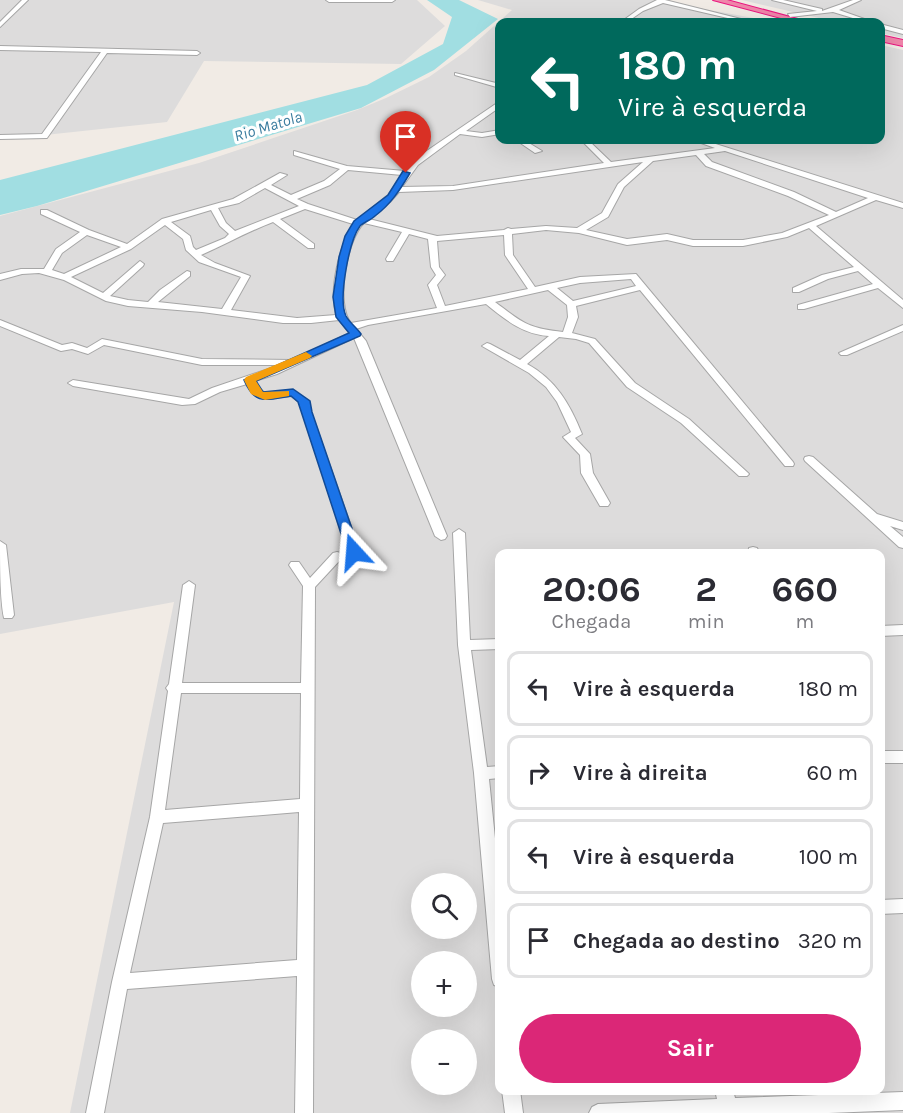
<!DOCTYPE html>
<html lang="pt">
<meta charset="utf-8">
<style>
:root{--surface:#fff;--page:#f7f7f7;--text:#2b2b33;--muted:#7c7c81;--line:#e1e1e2;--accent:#db2777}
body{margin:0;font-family:Karla,sans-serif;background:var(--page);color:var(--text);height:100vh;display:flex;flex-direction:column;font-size:22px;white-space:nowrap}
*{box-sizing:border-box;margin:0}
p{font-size:20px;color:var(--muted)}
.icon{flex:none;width:33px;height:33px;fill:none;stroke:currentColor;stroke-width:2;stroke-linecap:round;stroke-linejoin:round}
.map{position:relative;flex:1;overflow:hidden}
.drawer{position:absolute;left:495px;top:549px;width:390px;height:546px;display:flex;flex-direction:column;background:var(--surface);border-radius:12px;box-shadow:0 6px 24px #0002}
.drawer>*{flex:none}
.top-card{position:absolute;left:495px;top:18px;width:390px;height:126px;border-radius:12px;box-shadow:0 6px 24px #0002;background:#00695c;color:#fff;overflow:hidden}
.tools{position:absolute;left:411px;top:873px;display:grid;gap:12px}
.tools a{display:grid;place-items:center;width:66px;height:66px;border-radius:50%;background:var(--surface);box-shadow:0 6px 24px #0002;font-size:30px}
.pin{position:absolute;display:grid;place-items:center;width:51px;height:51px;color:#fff;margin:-62px -26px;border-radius:50% 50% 50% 0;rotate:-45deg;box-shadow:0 0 6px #0007}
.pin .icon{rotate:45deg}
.me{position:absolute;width:66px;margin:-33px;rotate:341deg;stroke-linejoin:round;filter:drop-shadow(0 0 4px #0008)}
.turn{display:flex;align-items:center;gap:21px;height:126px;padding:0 24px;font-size:27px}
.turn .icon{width:78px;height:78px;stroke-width:2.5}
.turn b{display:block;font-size:42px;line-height:51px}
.eta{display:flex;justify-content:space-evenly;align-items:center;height:102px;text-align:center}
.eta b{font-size:36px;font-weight:700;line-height:42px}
.button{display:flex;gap:12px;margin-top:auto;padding:12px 24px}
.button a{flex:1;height:69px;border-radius:36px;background:var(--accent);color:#fff;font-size:24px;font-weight:700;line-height:69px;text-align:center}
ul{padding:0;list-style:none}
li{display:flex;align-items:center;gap:18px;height:75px;margin:0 12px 9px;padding:0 12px;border:3px solid var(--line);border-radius:12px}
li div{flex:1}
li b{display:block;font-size:22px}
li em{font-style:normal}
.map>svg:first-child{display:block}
</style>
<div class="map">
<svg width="903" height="1113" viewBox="0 0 903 1113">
<rect width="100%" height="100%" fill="#f1ebe5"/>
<path fill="#dddcdc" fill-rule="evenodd" d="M0,0h417l28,26 -44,38 -197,-3 -37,61 -122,13 -45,-1z
M478,0h177l120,22h-275v118h380l1,-95 22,5v1063h-833l104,-511 -174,32v-418l199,-53 158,-53 29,-12 43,-21 37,-26 46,-41zM500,554h380v536h-380zM422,884h44v44h-44zM422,962h44v44h-44zM422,1040h44v44h-44z
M742,0h161v38l-22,-5 -1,-11h-44z"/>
<path fill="#a1dee2" d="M427,0h32l39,19 -64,51 -73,38 -324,98 -37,9v-35l367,-95 76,-41 9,-27z"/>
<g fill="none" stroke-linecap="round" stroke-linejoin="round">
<defs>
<path id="minor" d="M22,0h6l-28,27v-5z
M326,0h69l-3,2h-63z
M657,0h8l88,22h-8l-82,-19 -20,8 -16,11h-6l18,-13z
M772,0h11l39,9v2l31,-11h8l-22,10 34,12h-7l-33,-10 -43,5 -2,-3 29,-3z
M880,24l23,6v4l-23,-6z
M0,46l197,5 3,2 -3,2 -90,-2 -60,85 -47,1v-4l42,-1 59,-82 -101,-2z
M455,73l45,11v4l-45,-13z
M500,101v6l-34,24 16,2 18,-3v4l-18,3 -22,-3 -42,31 -16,22 51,-1 151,-23 -23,-23h7l23,22 104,-14 -22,-8h10l200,63v5l-27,-8 -60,26 87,74v8l-25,-20 -74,21h-6v-4l75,-21 -15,-13 -30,8 -29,13h-6v-4l29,-13 32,-8 -45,-39 -22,9 -44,9h-50l-26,-6 -40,5 -48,-12 -33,-3 -34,4 1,21 22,32 45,-10 56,-3 157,188 1,2 -1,2h-8l-145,-176 -64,16 2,11 -6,16 23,6 40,44 54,36 58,53 2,2 -2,2h-8l-58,-53 -54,-36 -38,-44 -13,-4 -17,-2 -32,27c29,16 43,40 55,70l-7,4 15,16 3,19 17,30 -2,3h-8l-19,-33 -1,-18 -17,-18 8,-5 -14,-30 -11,-15 -17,-14 -47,-27 5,-3 3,1 30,16 29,-24c-27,-2 -43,-16 -63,-32l-118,21 -12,4 10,12 81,195 -2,3 -4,1 -6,-4 -81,-198 -77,36 -22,7 3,6 7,6 28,-3 16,11 2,11 49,140 -6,4 -6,-4 -49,-150 -8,-6c-19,2 -34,8 -44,-12l-27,8 -25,12 -13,1 -109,-19 -5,-3 5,-3 116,19 23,-11 68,-23h-78l-98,-20 -16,9 -16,-5 -11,2 -61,-25v-6l62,25 10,-2 15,5 15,-9 100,20 90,1 58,-27 -11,-13 -28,3h-28l-81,-11 -74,-6 -22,-5 -42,-21 -25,-7 -17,1 -22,6v-6l21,-5h23l12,-20 24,-17 -39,-18v-4h6l42,20 38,14 35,-25 71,-20 47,-26 7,2 -16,10 20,10 33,-14 16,-12 -46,-14v-4l53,15 58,5 7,-10zM725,151l143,47 -32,14 -42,-20 -82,-30 -8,-8zM696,155l10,11 82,30 41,19 -47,18 -39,7h-50l-26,-6 -40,5 -41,-9 22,-13 16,-30 29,-26zM643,162l-25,22 -16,29 -25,15 -31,-2 -35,3 -3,-1 -4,2 -67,6 -68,-17 21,-17 9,-10 54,-2zM348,170l54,5 -14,20 -31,25 -49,-16 -11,-5 33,-14zM265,188l34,18 -64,25 -9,-8 -8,-15 21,-5zM305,209l48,15c-14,24 -24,64 -17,91l-39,3 -66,-8 19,-34 -35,-13 -14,-8c25,-11 46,-23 72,-33l35,26h6v-4l-34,-25zM211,210l9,16 9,8 -4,4 -29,12 -3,-3 -3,-11 -19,-14zM364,223l38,9 -16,27 1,2h6l16,-27 19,5 3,28 5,8 -8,10 9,23 -86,15c-16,-19 -4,-84 13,-100zM165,225l18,14 3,11 13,12 42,15 -19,32 -64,-7 32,-26v-4l-3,-1 -27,19 -12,12 -20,-2 -18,-4 33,-30 1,-2 -4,-3 -37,32 -32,-16 60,-28zM87,235l34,12 -57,27 -12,-4 10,-17zM504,235l1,20 23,34 -83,17 -8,-21 8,-10 -6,-8 -2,-26zM631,279l5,7 -63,15 -16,-13 23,-5zM548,290l19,15 1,12 -5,15c-36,-4 -40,-9 -68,-30z
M516,140h8l18,11 -7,2z
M903,325v6l-56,24h-6l-2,-2z
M809,456l4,1 64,57 26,8v8l-13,-4 13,11v11l-4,-1 -94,-86 -1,-2 1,-2z
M459,529l6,4 5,107 30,-1v10l-29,1 16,117 13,-1v12l-11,1 11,109v99l-6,-2 -2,-6 -18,-206 -16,-128 -5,-112z
M0,541l6,4 8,70 -2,3h-8c-4,-18 -4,-56 -4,-77z
M753,547l4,1 3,6h-12l1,-6z
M337,552l4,1 2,3 -2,3 -26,28 -2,526h-18l2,-137 -170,13 -23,124h-18l26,-131 38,-165 18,-126 -2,-3 3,-4 14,-99 6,-4 6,4 -13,98h119l2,-97 -14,-21 2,-3h8l11,16 23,-25zM181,693h120l-1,106 -135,11zM299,812l-2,148 -167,13 33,-150z
M903,625v10l-23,1v-10z
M880,751h23v12h-23z
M903,899v14l-23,1v-14z
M502,1090h18l3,23h-18z
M715,1090h18l2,8 168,-6v18l-74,3h-240l3,-6 6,-3 119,-5z"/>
<path id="highway" d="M713,0h14l82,22h-13z
M880,35l23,5v6l-23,-5z"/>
</defs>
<use href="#minor" stroke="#a6a6a6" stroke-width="2"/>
<use href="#highway" stroke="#eb1580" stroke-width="2"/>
<use href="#minor" fill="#fff" fill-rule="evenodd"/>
<use href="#highway" fill="#ef86aa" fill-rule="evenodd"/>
</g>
<path fill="#1a73e8" stroke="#114b97" stroke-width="1.5" d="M403,171l7,2c-10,17 -19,31 -35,43 -4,4 -11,6 -15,10 -11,15 -22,73 -14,90 3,6 11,12 15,18l-1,2 -104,45 7,11 30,-3 17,12 2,11 48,140 -6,5 -7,-5 -49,-150 -7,-6c-25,4 -36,10 -47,-16l105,-47 -13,-16 -3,-20 6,-40 6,-21 9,-15 34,-26z"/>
<path fill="#f59e0b" d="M306,352l6,4 -2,2 -54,23 7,11 26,-1v5l-24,4 -14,-6 -7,-14 2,-3z"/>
<g text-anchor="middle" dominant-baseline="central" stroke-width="6" stroke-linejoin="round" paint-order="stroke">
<g font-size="16" font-style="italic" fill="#3b7d9f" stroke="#fff">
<text transform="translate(268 126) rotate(-17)">Rio Matola</text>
</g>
</g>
</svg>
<div class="tools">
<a><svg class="icon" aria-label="search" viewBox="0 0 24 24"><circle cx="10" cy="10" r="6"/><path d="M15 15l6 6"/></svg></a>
<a>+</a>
<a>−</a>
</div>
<div class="pin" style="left:406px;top:173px;background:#d93025"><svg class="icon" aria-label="arrive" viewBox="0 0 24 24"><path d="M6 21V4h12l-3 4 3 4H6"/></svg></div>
<svg class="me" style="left:354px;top:552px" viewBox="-20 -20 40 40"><path d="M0-17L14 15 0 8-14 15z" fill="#1a73e8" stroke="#fff" stroke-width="4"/></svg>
<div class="top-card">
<div class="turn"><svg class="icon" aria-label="left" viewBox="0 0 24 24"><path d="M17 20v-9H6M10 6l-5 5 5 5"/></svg><div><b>180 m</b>Vire à esquerda</div></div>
</div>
<section class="drawer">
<div class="eta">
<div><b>20:06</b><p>Chegada</p></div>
<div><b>2</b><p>min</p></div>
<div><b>660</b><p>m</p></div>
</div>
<ul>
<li><svg class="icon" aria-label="left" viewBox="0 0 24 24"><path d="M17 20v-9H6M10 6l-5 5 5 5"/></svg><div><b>Vire à esquerda</b></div><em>180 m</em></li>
<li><svg class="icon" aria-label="right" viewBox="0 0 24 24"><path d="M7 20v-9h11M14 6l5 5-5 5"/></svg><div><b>Vire à direita</b></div><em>60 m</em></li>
<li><svg class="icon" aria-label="left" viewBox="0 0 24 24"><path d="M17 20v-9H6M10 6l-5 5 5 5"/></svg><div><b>Vire à esquerda</b></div><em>100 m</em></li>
<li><svg class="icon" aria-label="arrive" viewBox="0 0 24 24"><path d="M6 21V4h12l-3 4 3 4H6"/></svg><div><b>Chegada ao destino</b></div><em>320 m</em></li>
</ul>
<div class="button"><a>Sair</a></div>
</section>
</div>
